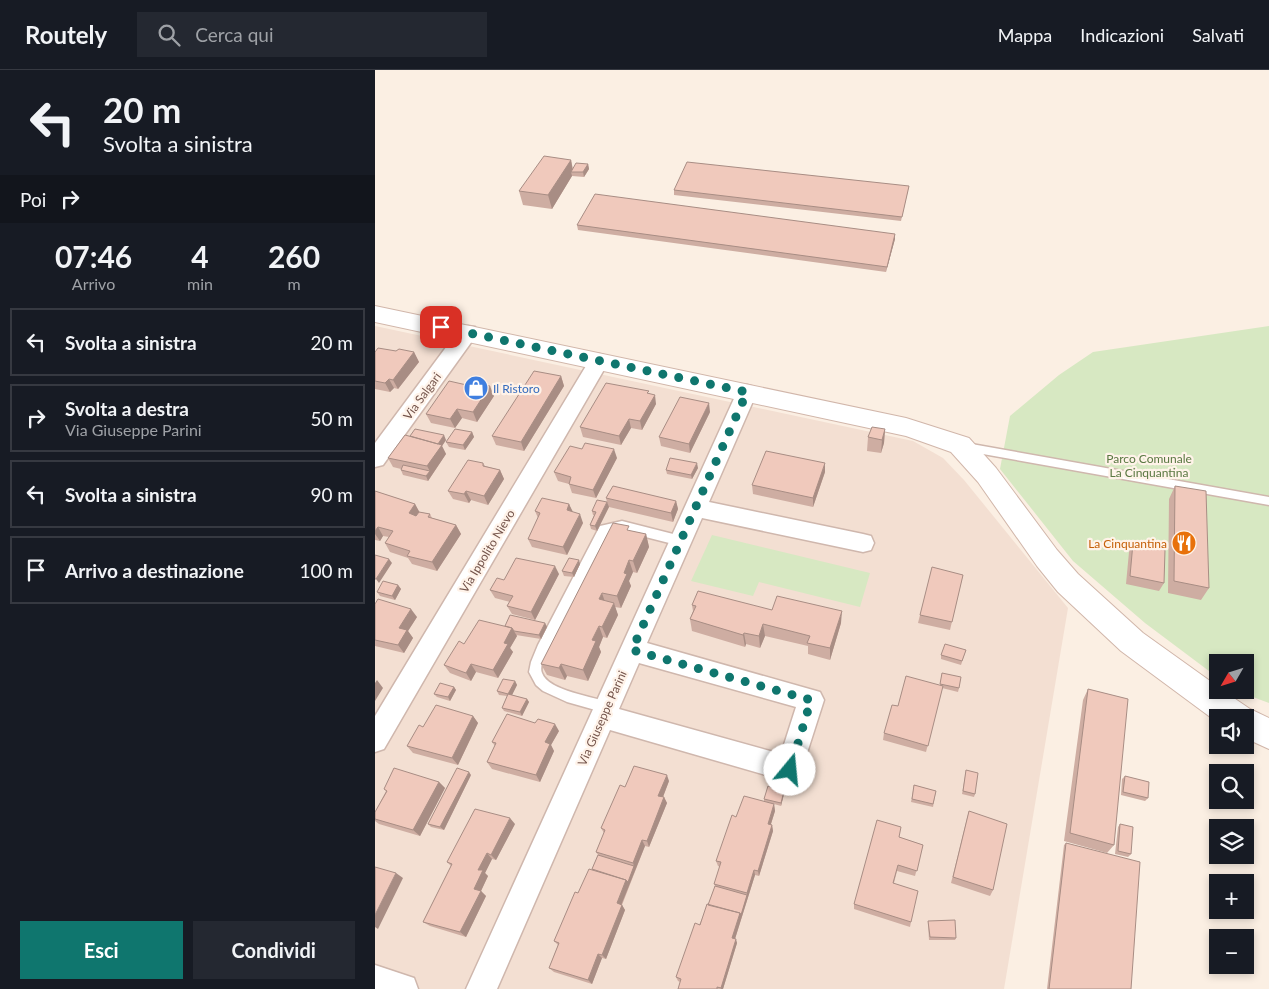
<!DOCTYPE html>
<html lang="it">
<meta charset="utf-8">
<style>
:root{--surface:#171b24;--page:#242831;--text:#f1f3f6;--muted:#9ea1a6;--line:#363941;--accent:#0f766e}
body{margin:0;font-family:Lato,sans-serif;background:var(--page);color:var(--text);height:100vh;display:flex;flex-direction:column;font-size:19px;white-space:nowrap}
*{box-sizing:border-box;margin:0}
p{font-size:16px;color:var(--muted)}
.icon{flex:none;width:28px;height:28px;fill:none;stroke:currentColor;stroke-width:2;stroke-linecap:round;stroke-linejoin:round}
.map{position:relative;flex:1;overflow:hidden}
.panel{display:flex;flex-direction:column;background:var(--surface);width:375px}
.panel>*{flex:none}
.guide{background:#171b24;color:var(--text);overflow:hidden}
.needle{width:32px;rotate:231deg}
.buttons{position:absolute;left:834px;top:584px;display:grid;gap:10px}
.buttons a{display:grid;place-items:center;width:45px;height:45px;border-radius:0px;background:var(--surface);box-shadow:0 2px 8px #0003;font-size:25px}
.pin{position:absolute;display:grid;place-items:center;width:42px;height:42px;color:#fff;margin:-21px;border-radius:10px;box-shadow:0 2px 8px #0006}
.me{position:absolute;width:55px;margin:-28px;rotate:17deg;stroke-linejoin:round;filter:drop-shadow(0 0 4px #0008)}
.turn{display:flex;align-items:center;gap:18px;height:105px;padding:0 20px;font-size:22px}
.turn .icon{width:65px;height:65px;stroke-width:2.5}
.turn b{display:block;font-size:35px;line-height:42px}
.then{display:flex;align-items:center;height:48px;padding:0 20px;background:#0003;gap:10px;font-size:19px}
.eta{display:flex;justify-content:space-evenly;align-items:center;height:85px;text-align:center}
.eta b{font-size:30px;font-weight:700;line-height:35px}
.primary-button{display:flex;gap:10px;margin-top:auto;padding:10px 20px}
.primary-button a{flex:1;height:58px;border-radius:0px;background:var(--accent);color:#fff;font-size:20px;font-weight:700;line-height:58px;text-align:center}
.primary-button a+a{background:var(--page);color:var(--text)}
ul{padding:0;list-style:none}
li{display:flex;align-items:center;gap:15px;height:68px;margin:0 10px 8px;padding:0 10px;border:2px solid var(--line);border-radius:0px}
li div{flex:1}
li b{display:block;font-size:19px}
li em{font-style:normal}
header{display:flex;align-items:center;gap:30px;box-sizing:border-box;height:70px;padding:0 25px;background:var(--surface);border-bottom:1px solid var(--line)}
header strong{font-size:24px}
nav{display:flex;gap:28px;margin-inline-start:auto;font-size:18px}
.search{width:350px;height:45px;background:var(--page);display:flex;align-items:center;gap:12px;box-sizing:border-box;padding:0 18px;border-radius:0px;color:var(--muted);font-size:19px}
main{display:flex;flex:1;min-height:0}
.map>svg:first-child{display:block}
</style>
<header>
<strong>Routely</strong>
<div class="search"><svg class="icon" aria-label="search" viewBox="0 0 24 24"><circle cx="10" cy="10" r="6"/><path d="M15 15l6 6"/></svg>Cerca qui</div>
<nav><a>Mappa</a><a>Indicazioni</a><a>Salvati</a></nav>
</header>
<main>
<section class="panel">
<div class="guide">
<div class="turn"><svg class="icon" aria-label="left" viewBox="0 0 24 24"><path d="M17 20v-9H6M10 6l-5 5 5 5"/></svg><div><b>20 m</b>Svolta a sinistra</div></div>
<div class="then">Poi<svg class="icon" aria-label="right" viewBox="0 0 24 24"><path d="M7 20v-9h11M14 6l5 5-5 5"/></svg></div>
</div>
<div class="eta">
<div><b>07:46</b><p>Arrivo</p></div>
<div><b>4</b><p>min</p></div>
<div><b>260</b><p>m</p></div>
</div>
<ul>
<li><svg class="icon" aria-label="left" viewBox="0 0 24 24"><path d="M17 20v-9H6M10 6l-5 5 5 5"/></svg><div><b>Svolta a sinistra</b></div><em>20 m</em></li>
<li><svg class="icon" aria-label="right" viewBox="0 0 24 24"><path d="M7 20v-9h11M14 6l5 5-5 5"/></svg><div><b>Svolta a destra</b><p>Via Giuseppe Parini</p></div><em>50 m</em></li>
<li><svg class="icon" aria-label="left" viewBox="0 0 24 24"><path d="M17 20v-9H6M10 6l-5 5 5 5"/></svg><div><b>Svolta a sinistra</b></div><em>90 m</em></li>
<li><svg class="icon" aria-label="arrive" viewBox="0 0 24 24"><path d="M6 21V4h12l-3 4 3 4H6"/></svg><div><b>Arrivo a destinazione</b></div><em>100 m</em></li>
</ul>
<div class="primary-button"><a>Esci</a><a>Condividi</a></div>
</section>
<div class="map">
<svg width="894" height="919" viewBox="0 0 894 919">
<rect width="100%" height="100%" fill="#fbefe3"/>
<path fill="#f3dfd2" d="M0,256l538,115 30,17 21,22 104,128 -64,381h-629z"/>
<path fill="#d7e8c2" d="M894,256v377l-35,-13h11v-28h-28v15l-72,-54 -72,-62 -73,-92 10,-53 49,-41 34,-23z
M337,465l158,38 -10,34 -101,-25 -6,14 -62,-15z"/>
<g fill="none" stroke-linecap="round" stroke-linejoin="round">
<defs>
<path id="lane" d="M591,373l303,54v8l-303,-54 -5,-4z
M247,451l59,15 4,2 2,3 -2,3 -4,2 -59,-15 -14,2 -60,118c-3,6 -9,15 -6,22 6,18 53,24 69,30l1,4 -1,4 -5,2 -39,-11 -24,-11 -7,-6 -7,-13 2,-10 7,-17 62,-119z"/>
<path id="street" d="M93,256l7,1 2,5 -2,5 -92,128 -8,2v-24l86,-116z
M224,284l7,2 3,5 -225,388 -9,3v-36l217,-360z
M372,315l7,2 3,5 -48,110 154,32 8,2 3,7 -3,7 -8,2 -161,-34 -55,125 173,49 4,8 -25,78 -9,4 -180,-52 -113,259h-31l271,-597 3,-5zM264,593l157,44 -15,47 -162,-45z
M0,895l39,13 4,11h-43z"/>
<path id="secondary" d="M0,236l531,112 63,20 27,30 61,82 21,24 65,59 74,53v4h5l28,19 19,9v31l-24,-11v-20h-28v4l-96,-71 -63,-59 -21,-26 -59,-84 -27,-30 -45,-16 -531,-114z"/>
</defs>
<use href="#lane" stroke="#cfb7ad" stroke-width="3"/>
<use href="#street" stroke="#cfb7ad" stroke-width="3"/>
<use href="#secondary" stroke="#d1b6aa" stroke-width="2"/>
<use href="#lane" fill="#fff" fill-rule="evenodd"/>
<use href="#street" fill="#fff" fill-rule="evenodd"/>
<use href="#secondary" fill="#fff" fill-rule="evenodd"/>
</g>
<path fill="#ceada2" d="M196,90l2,9 15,-5 1,5 -5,8 -12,-1 -20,33 -29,-4 -4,-14z
M534,116l-8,35 -227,-26v-5z
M202,155l318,9v5l-9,33 -308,-42z
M21,281l18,1 5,10 -21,27 -4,-1 -4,4 -15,-3v-37z
M186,306l3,10 -40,65 -28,-6 -4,-9z
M274,323l7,11 -14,26 -11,-2 -10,17 -38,-8 -3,-10z
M119,326l-17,26 -15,-4 -7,10 -24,-5 -5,-9z
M335,342l-20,41 -29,-7 -2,-9z
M510,359l-1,14 -3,10 -14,-2 1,-14z
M97,362l2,5 -9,13 -16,-3 -3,-5z
M35,366l36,4 -4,6 4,8 -18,27 -25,-6 -2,-5v-1l-8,-2 -5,-9z
M242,388l-21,40 -24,-5 -3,-9 -11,-3 -4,-9z
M108,393l2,3 15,4 4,9 -16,26 -17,-5 -2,3 -16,-4 -5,-8z
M323,398l-6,11 -25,-5 -1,-4z
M450,402l-12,35 -60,-13 -1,-9z
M800,416l34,102 -8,12 -33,-7 1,-94z
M0,421l40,13 4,8 11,2 2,4 24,7 5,9 -24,37 -25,-7 -4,-6 -18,-6 -5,-9 4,-6 -6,-1 -3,5 -5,-1z
M231,428l70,3 2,8 -5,13 -64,-15 -12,24 -6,-2 -1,-4 4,-10h-1l-1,-4 15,-9z
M194,434l3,8 11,11 -16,32 -35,-8 -4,-8 10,-21 -3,-7z
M255,461l16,3 3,13 -12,26 -4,-1 -4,9 2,5 -10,22 -6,-1 3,8 -11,23 -4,-1 -4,10 2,5 -13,29 -21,-5 -2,4 -18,-5 -6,-11z
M758,473l31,40 -5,8 -33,-7 3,-32z
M205,494l-6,13 -10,-1 -2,-5z
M184,504l-24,46 -23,-6 -5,-8 3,-4 -15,-4 -5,-8 14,-10z
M588,505l-13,55 -32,-7 2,-8z
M23,515l3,4 -6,11 -15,-4 -3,-4z
M0,534l42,13 -9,14 5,7 -9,15 -29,-7z
M317,535l80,5 69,13 -11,37 -22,-6v-8l-43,-10 -5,12 -14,-4 -1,3 -53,-16 -2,-12 3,-8z
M170,553l2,4 -6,12 -25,-4 1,1 -7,12 3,4 -15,26 -22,-6 -5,9 -21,-8 -6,-8 20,-21 41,-18z
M591,580l-5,15 -20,-6v-4z
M567,603l17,15 -1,4 -16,-4 -16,64 -43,-12 1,-7 14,-27 42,-21z
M140,611l2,4 -5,10 15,4 2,3 -7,14 -18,-5 -2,-3 5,-12 -8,-1 -2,-4z
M79,617l2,3 -6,11 -13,-4 -3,-3z
M713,619l26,156 -7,8 -43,-12 19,-141z
M98,646l5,7 -20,42 -45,-12 -6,-7 16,-19z
M184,661l-8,14 3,6 -14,31 -48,-13 -5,-7 8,-16 -3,-4z
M591,700l9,24 -1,3 -12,-3z
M96,705l-27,55 -13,-3 -3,-3z
M750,706l23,22 -3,3 -24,-6 1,-16z
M294,711l-6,16h1l3,6 -18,44 -4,-1 -23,59 3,5 -19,49 -4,-1 -10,26 -38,-12 -5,-4 9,-23 -4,-4 24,-48 14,-24 6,-14 -2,-3 8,-19 -3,-5 24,-41z
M64,712l6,6 -25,48 -41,-12 -4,-3v-9l11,-21 -2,-2z
M539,715l22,6 -3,16 -22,-5z
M409,721v3l-3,12 -7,-2 1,7 -4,13 1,1 1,6 -14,45 -4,-1 -20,64 2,4 -14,46h-45l2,-7 -2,-1 -2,-4 32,-72 7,-19 -1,-2 6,-17 -2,-1 -2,-5 20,-44 28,-15v-3z
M594,741l24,79 -3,6 -39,-13 16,-65z
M140,754l-19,36 -4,-1 -7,14 3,3 -7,15 5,5 -20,41 -36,-11 -7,-4 28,-56 -4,-4z
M745,754l11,30 -3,3 -13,-3 3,-27z
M524,767l24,8 -8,31 -18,-5 -3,12 17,39 -1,5 -56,-18v-5z
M691,773l65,146h-84l17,-144z
M553,851l28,17 -1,2h-26l-1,-17z"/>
<path fill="#a88d84" d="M196,90l2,12h-2l1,4 -20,33 -4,-14z
M213,94l1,5 -5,8 -1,-5z
M520,164v5l-9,33 1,-5z
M39,282l5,10 -21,27 -5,-9z
M186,306l3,10 -40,65 -3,-9z
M14,309l5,9 -4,4 -5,-9z
M115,316l4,10 -17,26 -4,-10z
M280,325l1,9 -14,26 -2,-9z
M334,333l1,9 -20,41 -1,-9z
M82,339l5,9 -7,10 -5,-9z
M254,349l2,9 -10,17 -2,-9z
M510,359l-1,14 -3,10 1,-13z
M97,362l2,5 -9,13 -2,-5z
M69,365l2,5 -4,6 4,8 -14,21 -5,-9 9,-19z
M239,379l3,9 -21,40 -3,-8z
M322,393l1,5 -6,11 -1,-4z
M450,393v9l-12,35v-9z
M125,400l4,9 -16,26 -4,-9z
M55,401l2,4 -4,6 -2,-5z
M91,421l5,9 -2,3 -5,-9z
M301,431l2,8 -5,13 -2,-9z
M232,432l2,5 -12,24 -2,-5z
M40,434l5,9 -6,9 -5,-9z
M194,434l4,8 -6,-2z
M205,444l3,9 -16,32 -4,-8z
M81,455l5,9 -24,37 -5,-9z
M3,457l5,9 -3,5 -5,-7v-3z
M271,464l3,13 -12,26 -4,-12z
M14,489l3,4 -13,20 -3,-4z
M204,490l1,4 -6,13 -2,-4z
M254,490l4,12 -4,9 2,5 -10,22 -4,-12 7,-23z
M180,496l4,8 -24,46 -4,-8z
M23,515l3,4 -6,11 -3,-4z
M227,523l4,12 -7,-6z
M239,533l4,12 -11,23 -5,-11z
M36,539l6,8 -9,14 5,7 -9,15 -6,-8 1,-17z
M467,541l-1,12 -11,37v-12z
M170,553l2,4 -6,12 -2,-4z
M388,554l2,12 -5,12 -1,-12z
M224,556l4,11 -4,10 2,5 -13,29 -5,-11 9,-30z
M137,558l5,8 -7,12 3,4 -15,26 -5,-8 11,-27z
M369,563l2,11 -1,3 -2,-12z
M96,594l5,8 -5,9 -5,-8z
M186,594l6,12 -2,4 -6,-12z
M2,610l6,8 -8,13v-18z
M140,611l2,4 -6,12 -3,-3z
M79,617l2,3 -6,11 -2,-4z
M152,629l2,3 -7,14 -2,-4z
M98,646l5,7 -20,42 -6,-7z
M180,654l4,7 -8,14 3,6 -14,31 -4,-7 9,-33z
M94,702l2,3 -27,55 -4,-3z
M292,705l2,6 -8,21 -3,-6z
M64,712l6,6 -25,48 -7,-6z
M409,721v3l-3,12v-3z
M289,727l3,6 -18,44 -2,-6z
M399,734l1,7 -6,19 -1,-6z
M135,748l5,6 -19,36 -5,-5z
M397,755l1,6 -14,45 -1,-5z
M267,770l3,6 -25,62 -3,-5 9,-23 8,-14 -1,-3z
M112,783l5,6 -7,14 3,3 -7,15 5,5 -20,41 -6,-5 14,-43 4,-19z
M379,800l1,5 -21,67 -2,-4 8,-25 7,-18v-2z
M21,803l7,5 -25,51 -3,-2v-12z
M247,835l3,5 -19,49 -4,-4z
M361,869l1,4 -14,46h-2v-1z
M223,884l4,4 -10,26 -4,-4z"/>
<path fill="#f0c9bc" stroke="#a88d84" d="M169,86l27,4 -23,35 -29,-4z
M312,92l222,24 -7,31 -228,-27z
M201,93l12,1 -5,8h-12z
M220,124l300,40 -8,33 -310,-42z
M3,278l18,3 3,-2 15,3 -21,28 -4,-1 -4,4 -10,-2v-29z
M159,301l27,5 -40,66 -29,-6z
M74,311l22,5 2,-3 17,3 -17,26 -16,-3 -7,10 -24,-5z
M231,313l43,8 -2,2 8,2 -15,26 -11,-2 -10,17 -39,-9z
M305,327l29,6 -20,41 -30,-7z
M497,357l13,2 -3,11 -14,-3z
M40,359l29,6 -6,9 -28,-8z
M80,359l17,3 -9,13 -17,-3z
M30,365l37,10 -15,21 -39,-8z
M210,373l29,6 -21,41 -24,-6 2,-7 -17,-5 16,-26 12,3z
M391,381l59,12 -12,35 -61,-13z
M295,388l27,5 -6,12 -25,-5z
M93,390l15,3v3l17,4 -16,26 -18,-5 -2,3 -16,-3z
M28,395l27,6 -4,5 -25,-6z
M238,416l63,15 -5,12 -65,-15z
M800,416l31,5 3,97 -35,-7z
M0,421l40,13 -6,9 7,3 3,-4 11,2 -2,3 28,8 -24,37 -25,-6 3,-5 -25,-8 8,-12 -15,-4 -3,4z
M167,428l27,6 -2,6 13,4 -17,33 -35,-8 12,-26 -5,-2z
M222,430l10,2 -12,24 -5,-1 6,-13 -4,-1z
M238,453l16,3 -2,4 19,4 -13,27 -4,-1 -5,13 3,1 -10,22 -15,-3 -3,6 15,4 -12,24 -3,-1 -7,14 4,1 -13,29 -22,-6 -2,4 -18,-4z
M758,473l32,7 -1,33 -34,-7z
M0,485l14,4 -13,20h-1z
M141,488l39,8 -24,46 -24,-6 6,-10 -23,-6 7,-12 7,2z
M194,488l10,2 -7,13 -10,-2z
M557,497l31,8 -11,47 -32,-7z
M8,511l15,4 -6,11 -15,-4z
M323,521l74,19 5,-14 65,15 -12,37 -23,-5 3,-7 -47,-12 -4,12 -15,-3 -1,2 -53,-16 6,-13 -4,-1z
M3,529l33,10 -12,19 8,2 -9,15 -23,-5v-36z
M135,545l35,8 -6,12 -25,-4 -2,-3 -7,-2z
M104,550l33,8 -8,15 4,1 -15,26 -22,-6 -5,9 -22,-8 15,-24 5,3z
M570,574l21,6 -4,11 -21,-6z
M567,603l19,4 -2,11 -19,-4z
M531,606l37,10 -15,60 -44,-13 8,-28 6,1z
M128,609l12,2 -7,13 -11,-3z
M65,613l14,4 -6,10 -14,-3z
M713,619l40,10 -14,146 -44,-12z
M133,624l19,5 -7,13 -18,-4z
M61,635l37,11 -21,42 -45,-12 12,-21 4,2z
M132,644l28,9 3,-4 17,5 -10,18 5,2 -14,31 -49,-13 9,-19 -4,-1z
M259,696l33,9 -9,21 6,1 -17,44 -5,-1 -9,23 -37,-11 9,-22 -4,-2 19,-43 5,2z
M19,698l45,14 -26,48 -38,-11v-7l12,-21 -3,-2z
M82,698l12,4 -29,55 -12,-3z
M591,700l12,3 -3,21 -12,-3z
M750,706l24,6 -1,16 -25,-6z
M539,715l22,6 -3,13 -21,-5z
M393,716l16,5 -3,12 -17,-4z
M369,726l30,8 -6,20 4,1 -14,46 -4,-1 -7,23 -33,-9 7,-22 -5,-1 16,-46 4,2z
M100,739l35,9 -19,37 -4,-2 -9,17h5l-9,19 7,2 -21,41 -37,-10 29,-58 -5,-2z
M594,741l38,13 -14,66 -40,-13z
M502,750l24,7 -2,10 24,8 -6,26 -19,-6 -5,18 25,8 -7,31 -57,-18z
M745,754l13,3 -2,27 -13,-3z
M691,773l74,19 -9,127h-82z
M223,785l36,11 -6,16 -2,-2 -34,-11z
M0,797l21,6 -21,42z
M214,799l37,11 -9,23 5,2 -20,50 -4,-1 -10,26 -39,-12 10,-25 -5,-2 21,-49 3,1z
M340,816l32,9 -6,20 -1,-2 -32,-8z
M332,834l33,9 -8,25 4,1 -15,49 -4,-1v2h-39l3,-10 -5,-2 19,-54 5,2z
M580,850l1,18 -26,-1 -2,-16z"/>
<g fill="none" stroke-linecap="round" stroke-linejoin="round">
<path stroke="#0f766e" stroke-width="9" stroke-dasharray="0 16.2" d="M66,257l306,65 -115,258 179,50 -21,70"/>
</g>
<defs>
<symbol id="shop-disc" viewBox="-11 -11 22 22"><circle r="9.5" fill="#3f7fe0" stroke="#fff3e9"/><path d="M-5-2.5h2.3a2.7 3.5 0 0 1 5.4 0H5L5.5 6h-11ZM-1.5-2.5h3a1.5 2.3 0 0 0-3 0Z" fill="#fff"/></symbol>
<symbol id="restaurant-disc" viewBox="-11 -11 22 22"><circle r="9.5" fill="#e8710a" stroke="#fff3e9"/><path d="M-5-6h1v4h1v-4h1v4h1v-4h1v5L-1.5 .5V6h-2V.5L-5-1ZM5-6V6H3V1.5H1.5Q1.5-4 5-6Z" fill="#fff"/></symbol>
</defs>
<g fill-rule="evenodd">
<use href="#shop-disc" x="87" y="304" width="28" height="28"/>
<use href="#restaurant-disc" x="795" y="459" width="28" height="28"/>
</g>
<g text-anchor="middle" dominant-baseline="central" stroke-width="4.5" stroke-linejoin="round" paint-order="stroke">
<g font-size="12" fill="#366cbe" stroke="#fff3e9" text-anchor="start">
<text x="118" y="318">Il Ristoro</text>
</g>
<g font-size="12" fill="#73534a" stroke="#fff3e9">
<text transform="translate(47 326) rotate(-54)">Via Salgari</text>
<text transform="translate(112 481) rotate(-59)">Via Ippolito Nievo</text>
<text transform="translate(227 648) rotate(-66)">Via Giuseppe Parini</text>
</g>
<g font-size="12" fill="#5a7842" stroke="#fff3e9">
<text x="774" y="388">Parco Comunale<tspan x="774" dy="14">La Cinquantina</tspan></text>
</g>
<g font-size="12" fill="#c56008" stroke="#fff3e9" text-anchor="end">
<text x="792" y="473">La Cinquantina</text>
</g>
</g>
</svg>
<div class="buttons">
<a><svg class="needle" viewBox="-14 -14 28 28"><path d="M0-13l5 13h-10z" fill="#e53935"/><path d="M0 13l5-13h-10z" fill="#9ea1a6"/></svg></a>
<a><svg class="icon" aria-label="sound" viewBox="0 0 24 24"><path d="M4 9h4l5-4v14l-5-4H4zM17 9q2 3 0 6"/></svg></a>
<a><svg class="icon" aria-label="search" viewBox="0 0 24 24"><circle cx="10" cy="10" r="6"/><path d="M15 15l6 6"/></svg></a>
<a><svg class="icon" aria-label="layers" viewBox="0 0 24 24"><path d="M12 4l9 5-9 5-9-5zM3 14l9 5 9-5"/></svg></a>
<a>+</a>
<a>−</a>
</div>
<div class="pin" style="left:66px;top:257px;background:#d93025"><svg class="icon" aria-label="arrive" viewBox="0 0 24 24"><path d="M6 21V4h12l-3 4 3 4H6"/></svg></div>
<svg class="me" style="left:415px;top:700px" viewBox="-20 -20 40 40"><circle r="19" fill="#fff"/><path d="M0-13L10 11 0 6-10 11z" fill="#0f766e"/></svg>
</div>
</main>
